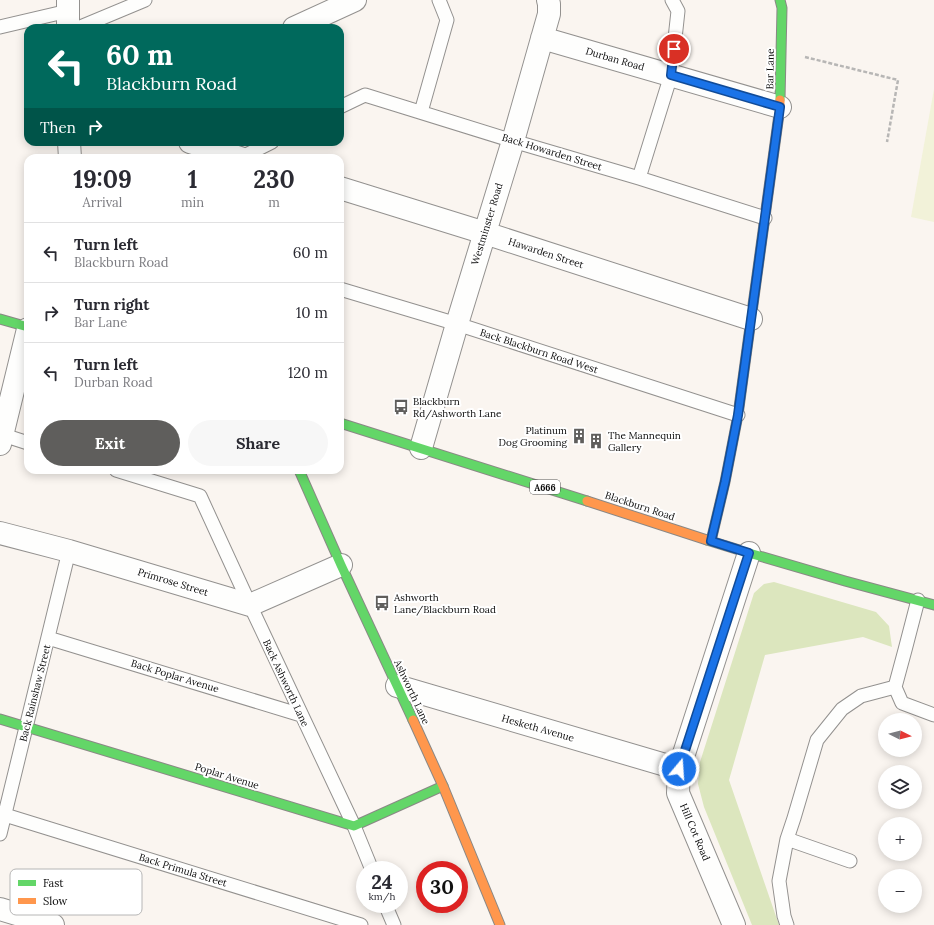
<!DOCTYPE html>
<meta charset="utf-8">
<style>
:root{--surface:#fff;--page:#f7f7f7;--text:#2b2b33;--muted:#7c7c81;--line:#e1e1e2;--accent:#5f5e5c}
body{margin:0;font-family:Lora,serif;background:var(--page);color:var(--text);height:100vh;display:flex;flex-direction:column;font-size:15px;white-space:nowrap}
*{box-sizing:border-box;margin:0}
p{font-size:13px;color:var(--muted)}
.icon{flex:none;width:22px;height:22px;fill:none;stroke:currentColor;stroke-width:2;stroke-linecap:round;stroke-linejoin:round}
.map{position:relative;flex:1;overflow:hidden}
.side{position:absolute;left:24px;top:154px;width:320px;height:320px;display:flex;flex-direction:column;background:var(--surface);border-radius:12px;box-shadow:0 2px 10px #0003}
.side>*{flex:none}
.guide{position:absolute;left:24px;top:24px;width:320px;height:122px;border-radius:12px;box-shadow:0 2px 10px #0003;background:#00695c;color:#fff;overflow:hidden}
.needle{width:26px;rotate:96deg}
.buttons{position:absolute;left:878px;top:713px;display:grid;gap:8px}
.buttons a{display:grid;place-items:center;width:44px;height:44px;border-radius:50%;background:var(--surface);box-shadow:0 2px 10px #0003;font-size:20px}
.speed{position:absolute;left:356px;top:861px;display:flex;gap:8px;font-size:20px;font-weight:700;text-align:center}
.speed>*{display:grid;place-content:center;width:52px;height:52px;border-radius:50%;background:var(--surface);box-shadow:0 2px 10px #0003;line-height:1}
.speed small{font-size:10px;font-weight:400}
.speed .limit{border:6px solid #d22;background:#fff;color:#111}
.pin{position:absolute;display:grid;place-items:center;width:34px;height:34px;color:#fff;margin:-17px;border:2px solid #fff;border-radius:50%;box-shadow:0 1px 4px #0007}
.me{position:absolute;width:44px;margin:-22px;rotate:18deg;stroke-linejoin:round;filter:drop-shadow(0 0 3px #0008)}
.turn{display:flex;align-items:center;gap:14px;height:84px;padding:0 16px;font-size:18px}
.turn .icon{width:52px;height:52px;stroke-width:2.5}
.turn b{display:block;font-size:28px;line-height:34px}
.then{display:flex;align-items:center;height:38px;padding:0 16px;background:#0003;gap:8px;font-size:15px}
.eta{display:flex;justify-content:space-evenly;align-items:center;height:68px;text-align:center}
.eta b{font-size:24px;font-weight:800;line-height:28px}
.button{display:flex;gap:8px;margin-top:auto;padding:8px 16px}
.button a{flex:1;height:46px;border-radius:24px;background:var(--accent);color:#fff;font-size:16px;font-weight:800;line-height:46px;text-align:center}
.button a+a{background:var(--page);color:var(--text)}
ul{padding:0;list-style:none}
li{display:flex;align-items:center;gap:12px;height:60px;padding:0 16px;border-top:1px solid var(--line)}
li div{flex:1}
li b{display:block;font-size:15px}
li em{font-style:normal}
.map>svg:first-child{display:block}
</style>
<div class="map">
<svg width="934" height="925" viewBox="0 0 934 925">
<rect width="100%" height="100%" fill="#faf5f0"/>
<path fill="#dce6be" d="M774,582l102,30 13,14 3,21 -29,-10 -98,18 -36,125 50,145h-27l-48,-118 -6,-23 2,-22 54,-169 10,-9z"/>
<path fill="#f2f2d9" d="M934,89v133l-23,-5z"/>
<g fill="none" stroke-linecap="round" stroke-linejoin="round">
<defs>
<path id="lane" d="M0,27l68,-16
M78,28l67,-28
M340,107l25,-12 148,46 126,37 126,40
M421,112l26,-92 -8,-20
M240,158l32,-16
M639,178l32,-103 7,-64 -6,-11
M340,289l117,35 281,91
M0,434l28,9
M116,470l84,26 50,109 104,221 18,44
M918,600l-13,50 -10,37 7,16 32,12
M48,638l253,77
M5,815l356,110
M0,834l69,-283
M850,861l-63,-22 7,-21 23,-78 25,-31 19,-13 34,-9
M385,904l9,21
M787,925l-3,-9 -5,-35 8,-42"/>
<path id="street" d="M68,0v28
M294,28l61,-28
M542,38l238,69
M69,142l1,16
M190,142l50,16
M340,188l145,45 266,86
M0,444l28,-115
M421,448l36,-124 56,-183 36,-127v-10l-1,-4
M0,533l69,18 181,54 91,-40
M397,686l282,83
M0,909l53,16
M734,925l-56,-132 1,-24 70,-216"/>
<path id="fast" d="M780,0l2,8 -2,92
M0,319l28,8
M340,423l247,78
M299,470l42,95 72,155
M707,540l42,13 96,28 89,24
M711,541l14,-59 13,-67 26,-191
M0,719l354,107 89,-40"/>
<path id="slow" d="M764,224l16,-117v-7
M587,501l120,39
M413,720l30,66 57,139"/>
</defs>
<use href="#lane" stroke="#93918f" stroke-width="15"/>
<use href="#street" stroke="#93918f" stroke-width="24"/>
<use href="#fast" stroke="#8a8885" stroke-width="11"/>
<use href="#slow" stroke="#8a8885" stroke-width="11"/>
<path stroke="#b7b6b5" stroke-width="2.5" stroke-dasharray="4 2" stroke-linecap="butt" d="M805,57l93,23 -11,62"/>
<use href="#lane" stroke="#fefefd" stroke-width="13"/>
<use href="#street" stroke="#fefefd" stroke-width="22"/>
<use href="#fast" stroke="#63d668" stroke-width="9"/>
<use href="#slow" stroke="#ff974d" stroke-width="9"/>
</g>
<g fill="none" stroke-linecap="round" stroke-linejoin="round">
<defs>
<path id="route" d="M674,49l-3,26 109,32 -42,308 -13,67 -14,59 38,12 -70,216"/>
</defs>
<use href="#route" stroke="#114b97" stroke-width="10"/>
<use href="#route" stroke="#1a73e8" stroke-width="7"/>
</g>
<defs>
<symbol id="bus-bare" viewBox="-9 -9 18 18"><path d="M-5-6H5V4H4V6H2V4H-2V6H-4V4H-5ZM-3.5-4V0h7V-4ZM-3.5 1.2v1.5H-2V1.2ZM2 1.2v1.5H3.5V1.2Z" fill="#5f5e5c" stroke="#fff" stroke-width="2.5" paint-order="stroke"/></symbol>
<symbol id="building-bare" viewBox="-9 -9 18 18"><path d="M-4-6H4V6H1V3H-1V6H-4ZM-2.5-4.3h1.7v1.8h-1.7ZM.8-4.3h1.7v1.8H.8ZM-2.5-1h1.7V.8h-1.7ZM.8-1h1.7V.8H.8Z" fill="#5f5e5c" stroke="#fff" stroke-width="2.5" paint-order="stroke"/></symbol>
</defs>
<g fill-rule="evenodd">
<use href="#bus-bare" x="390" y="396" width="22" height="22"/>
<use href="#building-bare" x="568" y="425" width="22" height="22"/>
<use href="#building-bare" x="585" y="430" width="22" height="22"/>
<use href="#bus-bare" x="371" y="592" width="22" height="22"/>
</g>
<g text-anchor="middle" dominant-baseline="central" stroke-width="4" stroke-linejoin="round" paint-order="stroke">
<rect fill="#fff" stroke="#555" stroke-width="1" x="530" y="480" width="30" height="14" rx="3"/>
<g font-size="9" font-weight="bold" fill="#0c0c0c">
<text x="545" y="487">A666</text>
</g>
<g font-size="10" fill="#0c0c0c" stroke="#fff">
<text transform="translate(615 59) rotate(16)">Durban Road</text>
<text transform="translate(770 69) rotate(-89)">Bar Lane</text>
<text transform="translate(552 152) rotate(17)">Back Howarden Street</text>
<text transform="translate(487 224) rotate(-73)">Westminster Road</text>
<text transform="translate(546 253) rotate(18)">Hawarden Street</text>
<text transform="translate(539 351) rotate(18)">Back Blackburn Road West</text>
<text transform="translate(640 506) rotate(18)">Blackburn Road</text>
<text transform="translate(173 582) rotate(17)">Primrose Street</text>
<text transform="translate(175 676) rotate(17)">Back Poplar Avenue</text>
<text transform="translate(286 683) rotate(65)">Back Ashworth Lane</text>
<text transform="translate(412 692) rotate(65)">Ashworth Lane</text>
<text transform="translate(35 693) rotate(-76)">Back Rainshaw Street</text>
<text transform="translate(538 728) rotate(16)">Hesketh Avenue</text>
<text transform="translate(227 776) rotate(17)">Poplar Avenue</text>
<text transform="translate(695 832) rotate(67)">Hill Cot Road</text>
<text transform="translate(183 870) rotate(17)">Back Primula Street</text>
</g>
<g font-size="10" fill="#0c0c0c" stroke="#fff" text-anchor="start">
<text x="413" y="401">Blackburn<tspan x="413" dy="12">Rd/Ashworth Lane</tspan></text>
<text x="567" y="430" text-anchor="end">Platinum<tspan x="567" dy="12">Dog Grooming</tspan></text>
<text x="608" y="435">The Mannequin<tspan x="608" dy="12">Gallery</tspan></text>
<text x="394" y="597">Ashworth<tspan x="394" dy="12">Lane/Blackburn Road</tspan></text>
</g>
</g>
<rect x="10" y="869" width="132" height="46" rx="6" fill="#fff" stroke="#b6b6b6" stroke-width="1"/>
<rect x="18" y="880" width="18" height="6" fill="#63d668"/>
<rect x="18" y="898" width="18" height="6" fill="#ff974d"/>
<g font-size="11" fill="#0c0c0c">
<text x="43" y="887">Fast</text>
<text x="43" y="905">Slow</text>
</g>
</svg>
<div class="buttons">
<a><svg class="needle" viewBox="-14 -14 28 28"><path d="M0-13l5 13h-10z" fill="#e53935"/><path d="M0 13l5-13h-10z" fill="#7c7c81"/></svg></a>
<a><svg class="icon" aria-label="layers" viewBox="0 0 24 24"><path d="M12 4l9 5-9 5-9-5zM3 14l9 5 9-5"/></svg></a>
<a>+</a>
<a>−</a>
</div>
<div class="speed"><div>24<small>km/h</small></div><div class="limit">30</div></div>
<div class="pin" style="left:674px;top:49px;background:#d93025"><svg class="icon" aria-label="arrive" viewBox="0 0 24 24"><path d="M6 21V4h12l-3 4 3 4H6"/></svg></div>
<svg class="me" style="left:679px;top:769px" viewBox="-20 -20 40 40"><circle r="17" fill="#1a73e8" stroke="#fff" stroke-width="3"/><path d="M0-11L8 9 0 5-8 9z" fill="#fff"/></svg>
<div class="guide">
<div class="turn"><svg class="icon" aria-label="left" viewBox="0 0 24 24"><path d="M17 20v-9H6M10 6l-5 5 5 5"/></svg><div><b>60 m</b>Blackburn Road</div></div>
<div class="then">Then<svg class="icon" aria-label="right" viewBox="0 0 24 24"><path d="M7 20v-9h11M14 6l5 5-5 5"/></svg></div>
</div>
<section class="side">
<div class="eta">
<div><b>19:09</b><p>Arrival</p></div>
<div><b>1</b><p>min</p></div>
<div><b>230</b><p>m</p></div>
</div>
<ul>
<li><svg class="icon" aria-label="left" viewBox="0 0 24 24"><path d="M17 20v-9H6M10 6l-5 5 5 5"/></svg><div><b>Turn left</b><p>Blackburn Road</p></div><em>60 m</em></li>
<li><svg class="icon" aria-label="right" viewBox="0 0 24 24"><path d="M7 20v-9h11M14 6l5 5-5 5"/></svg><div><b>Turn right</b><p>Bar Lane</p></div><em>10 m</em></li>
<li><svg class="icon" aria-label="left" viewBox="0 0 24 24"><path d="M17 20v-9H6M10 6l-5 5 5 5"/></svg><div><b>Turn left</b><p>Durban Road</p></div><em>120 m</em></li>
</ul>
<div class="button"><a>Exit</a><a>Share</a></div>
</section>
</div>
